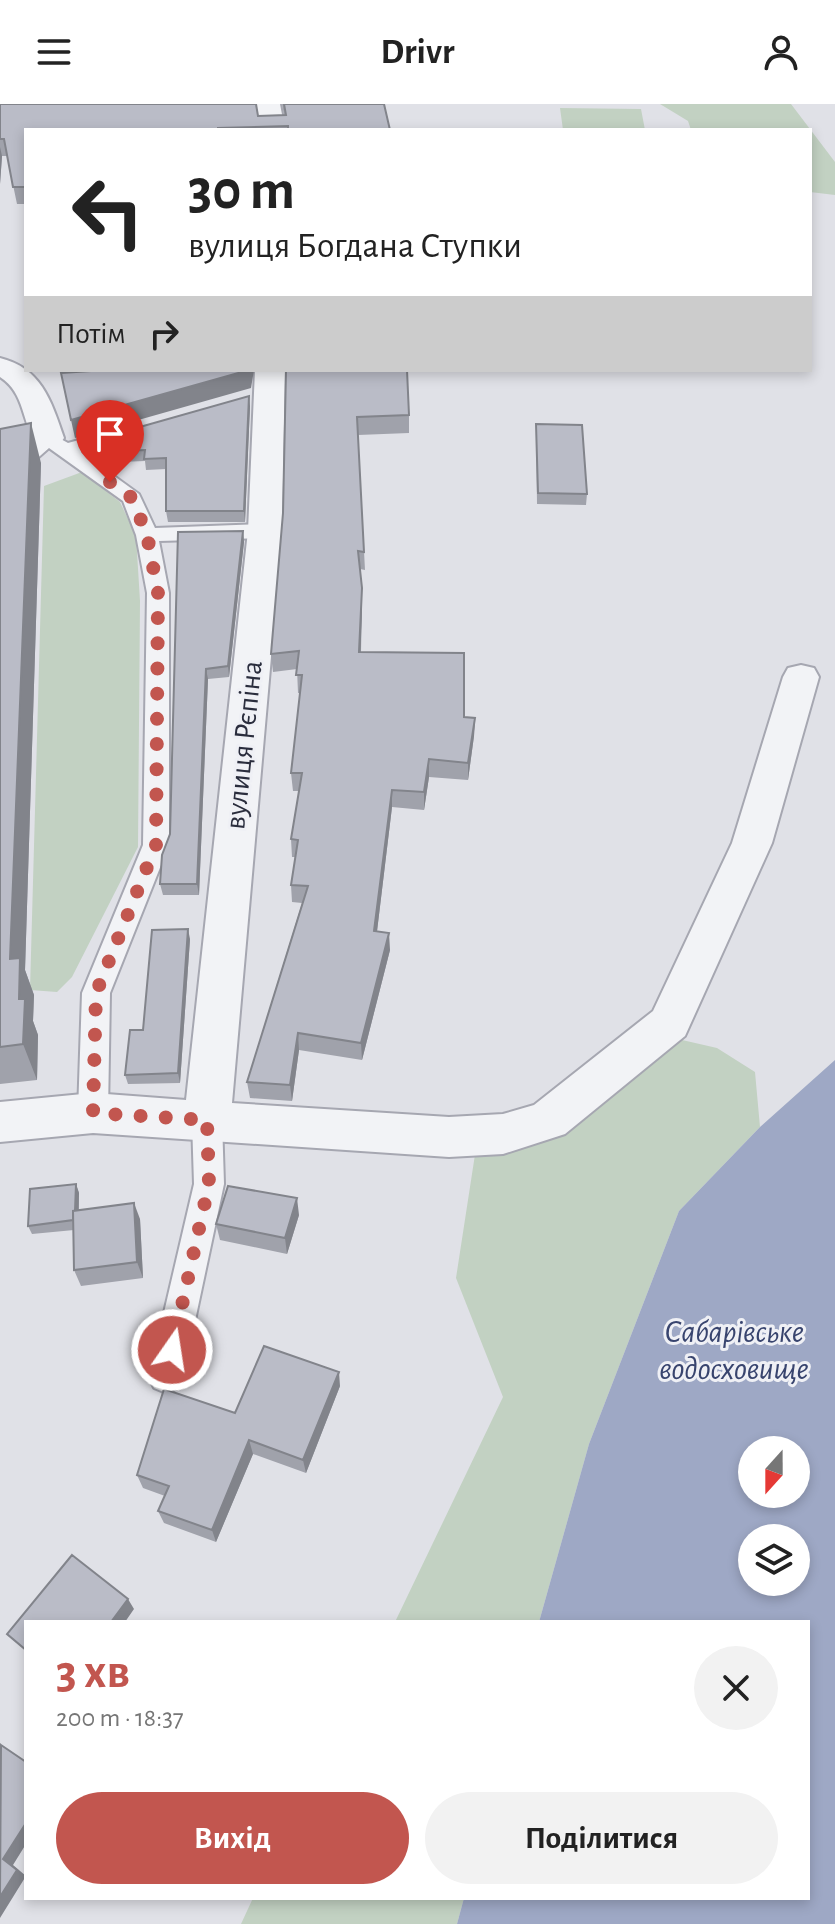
<!DOCTYPE html>
<html lang="uk">
<meta charset="utf-8">
<style>
:root{--surface:#fff;--page:#f2f2f2;--text:#222;--muted:#767676;--accent:#c2564f}
body{margin:0;font-family:"Alegreya Sans",sans-serif;background:var(--page);color:var(--text);height:100vh;display:flex;flex-direction:column;font-size:30px;white-space:nowrap}
*{box-sizing:border-box;margin:0}
p{font-size:26px;color:var(--muted)}
.icon{flex:none;width:44px;height:44px;fill:none;stroke:currentColor;stroke-width:2;stroke-linecap:round;stroke-linejoin:round}
.map{position:relative;flex:1;overflow:hidden}
.panel{position:absolute;left:24px;top:1516px;width:786px;height:280px;display:flex;flex-direction:column;background:var(--surface);border-radius:0px;box-shadow:0 4px 12px #0003}
.panel>*{flex:none}
.top-card{position:absolute;left:24px;top:24px;width:788px;height:244px;border-radius:0px;box-shadow:0 4px 12px #0003;background:#fff;color:var(--text);overflow:hidden}
.needle{width:52px;rotate:201deg}
.fabs{position:absolute;left:738px;top:1332px;display:grid;gap:16px}
.fabs a{display:grid;place-items:center;width:72px;height:72px;border-radius:50%;background:var(--surface);box-shadow:0 4px 12px #0003;font-size:40px}
.pin{position:absolute;display:grid;place-items:center;width:68px;height:68px;color:#fff;margin:-82px -34px;border-radius:50% 50% 50% 0;rotate:-45deg;box-shadow:0 0 8px #0007}
.pin .icon{rotate:45deg}
.me{position:absolute;width:88px;margin:-44px;rotate:13deg;stroke-linejoin:round;filter:drop-shadow(0 0 6px #0008)}
.turn{display:flex;align-items:center;gap:28px;height:168px;padding:0 32px;font-size:36px}
.turn .icon{width:104px;height:104px;stroke-width:2.5}
.turn b{display:block;font-size:56px;line-height:68px}
.then{display:flex;align-items:center;height:76px;padding:0 32px;background:#0003;gap:16px;font-size:30px}
.round{display:grid;place-items:center;flex:none;width:84px;height:84px;border-radius:42px;background:var(--page)}
.headline{display:flex;align-items:center;justify-content:space-between;height:136px;padding:0 32px}
h1{font-size:48px;font-weight:700;line-height:60px;color:var(--accent)}
.action{display:flex;gap:16px;margin-top:auto;padding:16px 32px}
.action a{flex:1;height:92px;border-radius:48px;background:var(--accent);color:#fff;font-size:32px;font-weight:700;line-height:92px;text-align:center}
.action a+a{background:var(--page);color:var(--text)}
header{display:flex;justify-content:space-between;align-items:center;height:104px;padding:0 32px;background:var(--surface);font-size:36px;font-weight:700}
.map>svg:first-child{display:block}
</style>
<header><svg class="icon" aria-label="menu" viewBox="0 0 24 24"><path d="M4 6h16M4 12h16M4 18h16"/></svg>Drivr<svg class="icon" aria-label="person" viewBox="0 0 24 24"><circle cx="12" cy="8" r="4"/><path d="M4 21q1-7 8-7t8 7"/></svg></header>
<div class="map">
<svg width="835" height="1820" viewBox="0 0 835 1820">
<rect width="100%" height="100%" fill="#e0e1e7"/>
<path fill="#c2d1c2" d="M660,0h131l44,58v33l-25,-3v-62h-119l-3,-9z
M560,4l81,1 4,21h-82z
M82,368l38,30 16,34 4,65 -2,246 -66,130 -15,15 -27,-2 14,-504z
M656,930l61,14 38,24 5,55 -81,84 -90,233 -50,178h-144l108,-225 -47,-119 22,-143 25,-1z
M253,1794h211l-7,26h-216z"/>
<path fill="#9ea8c5" fill-rule="evenodd" d="M835,956v864h-378l7,-26h344v-276h-269l50,-178 90,-233 81,-84zM752,1346h44v44h-44zM752,1434h44v44h-44z"/>
<g fill="none" stroke-linecap="round" stroke-linejoin="round">
<defs>
<path id="service" d="M137,320l10,6 -3,4 -63,18 58,42 16,34 110,-4 11,7 -11,7 -106,3 10,52v252l-59,148 -2,120 -5,9 -10,3 -10,-3 -5,-9 4,-120 61,-148 4,-252 -11,-58 -13,-34 -74,-53 -17,15 -32,5v-12c30,-4 27,-19 48,-24l20,11z
M207,1003l10,4 5,9 2,64 -41,193 -5,11 -12,5 -12,-5 -5,-11 45,-193 -2,-64 5,-9z"/>
<path id="minor" d="M256,0h24l5,26h-24z
M0,254c41,10 51,42 64,80l-5,7h-22c-16,-23 -11,-51 -37,-68z
M255,266h30l-3,161 -50,572 217,14 54,-3 31,-9 119,-94 79,-168 51,-166 5,-9 13,-3 13,3 5,9 -47,166 -87,193 -120,98 -62,20 -54,3 -356,-24 -93,9v-40l93,-9 93,7 62,-569z"/>
</defs>
<use href="#service" stroke="#a6a7b1" stroke-width="4"/>
<use href="#minor" stroke="#a6a7b1" stroke-width="4"/>
<use href="#service" fill="#f2f3f6" fill-rule="evenodd"/>
<use href="#minor" fill="#f2f3f6" fill-rule="evenodd"/>
</g>
<path fill="#a0a2ab" d="M0,0l258,12 26,-1 -2,-11h102l6,26h-364v74h-9l-10,-48h-5l-2,28z
M286,266l123,45v18l-51,2 7,135 -5,-1 2,37 -1,46 103,65 11,1 -1,18 -6,44 -39,-3 -5,33 -32,-3 -15,124 13,19 -28,110 -63,-10 -7,51 -42,-3 -3,-16 55,-179 -10,-1 -1,-17 4,-28h-3l-1,-18 8,-48h-6l-2,-18 9,-80h-2l-1,-24 -24,3 -2,-18 12,-141z
M250,302l-5,116h-77l-2,-11v-42l-20,1 -1,-9 -25,1 -2,-14 -15,1 -2,-11z
M536,320l51,70 -1,11 -49,-1z
M0,325l41,34 -16,507 9,25 -1,26 5,14 -1,45 -37,4z
M243,427l1,11 -15,135 -21,2 -9,216h-36l-3,-11 10,-50 8,-302z
M190,835l-10,144 -52,1 -3,-9 18,-45z
M76,1080l3,9v17l61,9 3,59 -62,8 -7,-16v-40l-42,4 -4,-8z
M299,1111l-12,39 -67,-14 -4,-16z
M340,1282l-34,87 -53,-19 -37,88 -52,-19 -6,-12 7,-15 -22,-8 -6,-13 98,-62z"/>
<path fill="#82848b" d="M0,43l2,9 -2,28z
M249,266h5l-3,18 -176,50 -4,-18z
M249,292l1,10 -5,116 -1,-11z
M31,319l10,40 -16,507 9,25 -1,26 5,14 -1,45 -14,-36 -4,-45 -9,-40z
M243,427l1,11 -15,135 -1,-11z
M362,484v18l-2,64 -1,-18z
M206,565l2,10 -9,216 -2,-11z
M475,614l-1,18 -6,44v-17z
M429,655v18l-5,33v-18z
M392,686v17l-17,141 -1,-17z
M188,825l2,10 -10,144 -2,-10z
M389,829l1,17 -28,110 -1,-17z
M298,929l1,17 -7,51 -2,-16z
M76,1080l3,9 -1,36 -3,-9z
M297,1094l2,17 -12,39 -2,-16z
M134,1099l6,16 3,59 -6,-16z
M339,1268l1,14 -34,87 -3,-13z
M249,1336l4,14 -37,88 -4,-12z
M128,1495l6,10 -9,13h-15z
M26,1719v21l-13,21 13,11 -26,42v-21l3,-38z"/>
<path fill="#babcc7" stroke="#82848b" stroke-width="2" d="M0,0h256l2,12 28,-1 -2,-11h100l6,26h-102v-4l-70,2v2h-192v57h-13l-9,-48h-4z
M106,266h143l-178,50 -10,-47z
M286,266h121l2,45 -52,2 7,135 -6,-1 4,37 -3,64 105,1v64l11,1 -7,45 -39,-4 -5,33 -32,-2 -18,141 15,2 -28,110 -63,-10 -8,52 -43,-3 61,-196 -17,-1 7,-45 -7,-1 11,-66h-11l11,-98h-6l3,-24 -28,3 12,-141z
M249,292l-5,115h-78v-53l-22,1 1,-9 -27,1 2,-14 -19,1z
M31,319l-21,536 10,-1 -1,41h6l-2,45 -23,3v-618z
M536,320l46,1 5,69 -49,-1z
M243,427l-15,135 -22,3 -9,215h-37l2,-29 8,-21 8,-302z
M188,825l-10,144 -53,2 5,-45h13l9,-100z
M76,1080l-1,27h-2v9l-45,6 2,-37z
M228,1082l69,12 -12,40 -69,-14z
M134,1099l3,59 -63,8 -1,-59z
M264,1242l75,26 -36,88 -54,-20 -37,90 -54,-19 11,-25 -32,-11 27,-86 71,24z
M72,1451l56,44 -17,23h-85v28l-19,-16z
M1,1641l25,17v61l-23,36 14,11 -17,27z"/>
<g fill="none" stroke-linecap="round" stroke-linejoin="round">
<path stroke="#c2564f" stroke-width="14" stroke-dasharray="0 25.2" d="M110,378l22,16 15,37 11,58 -2,252 -60,148 -3,120 114,7 2,64 -37,166"/>
</g>
<g text-anchor="middle" dominant-baseline="central" stroke-width="6" stroke-linejoin="round" paint-order="stroke">
<g font-size="30" fill="#2a2d3d" stroke="#eff0f5">
<text transform="translate(244 641) rotate(-84)">вулиця Рєпіна</text>
</g>
<g font-size="32" font-style="italic" fill="#38446e" stroke="#eff0f5">
<text x="734" y="1228">Сабарівське<tspan x="734" dy="37">водосховище</tspan></text>
</g>
</g>
</svg>
<div class="fabs">
<a><svg class="needle" viewBox="-14 -14 28 28"><path d="M0-13l5 13h-10z" fill="#e53935"/><path d="M0 13l5-13h-10z" fill="#767676"/></svg></a>
<a><svg class="icon" aria-label="layers" viewBox="0 0 24 24"><path d="M12 4l9 5-9 5-9-5zM3 14l9 5 9-5"/></svg></a>
</div>
<div class="pin" style="left:110px;top:378px;background:#d93025"><svg class="icon" aria-label="arrive" viewBox="0 0 24 24"><path d="M6 21V4h12l-3 4 3 4H6"/></svg></div>
<svg class="me" style="left:172px;top:1246px" viewBox="-20 -20 40 40"><circle r="17" fill="#c2564f" stroke="#fff" stroke-width="3"/><path d="M0-11L8 9 0 5-8 9z" fill="#fff"/></svg>
<div class="top-card">
<div class="turn"><svg class="icon" aria-label="left" viewBox="0 0 24 24"><path d="M17 20v-9H6M10 6l-5 5 5 5"/></svg><div><b>30 m</b>вулиця Богдана Ступки</div></div>
<div class="then">Потім<svg class="icon" aria-label="right" viewBox="0 0 24 24"><path d="M7 20v-9h11M14 6l5 5-5 5"/></svg></div>
</div>
<section class="panel">
<div class="headline"><div><h1>3 хв</h1><p>200 m · 18:37</p></div><a class="round"><svg class="icon" aria-label="close" viewBox="0 0 24 24"><path d="M6 6l12 12M18 6L6 18"/></svg></a></div>
<div class="action"><a>Вихід</a><a>Поділитися</a></div>
</section>
</div>
